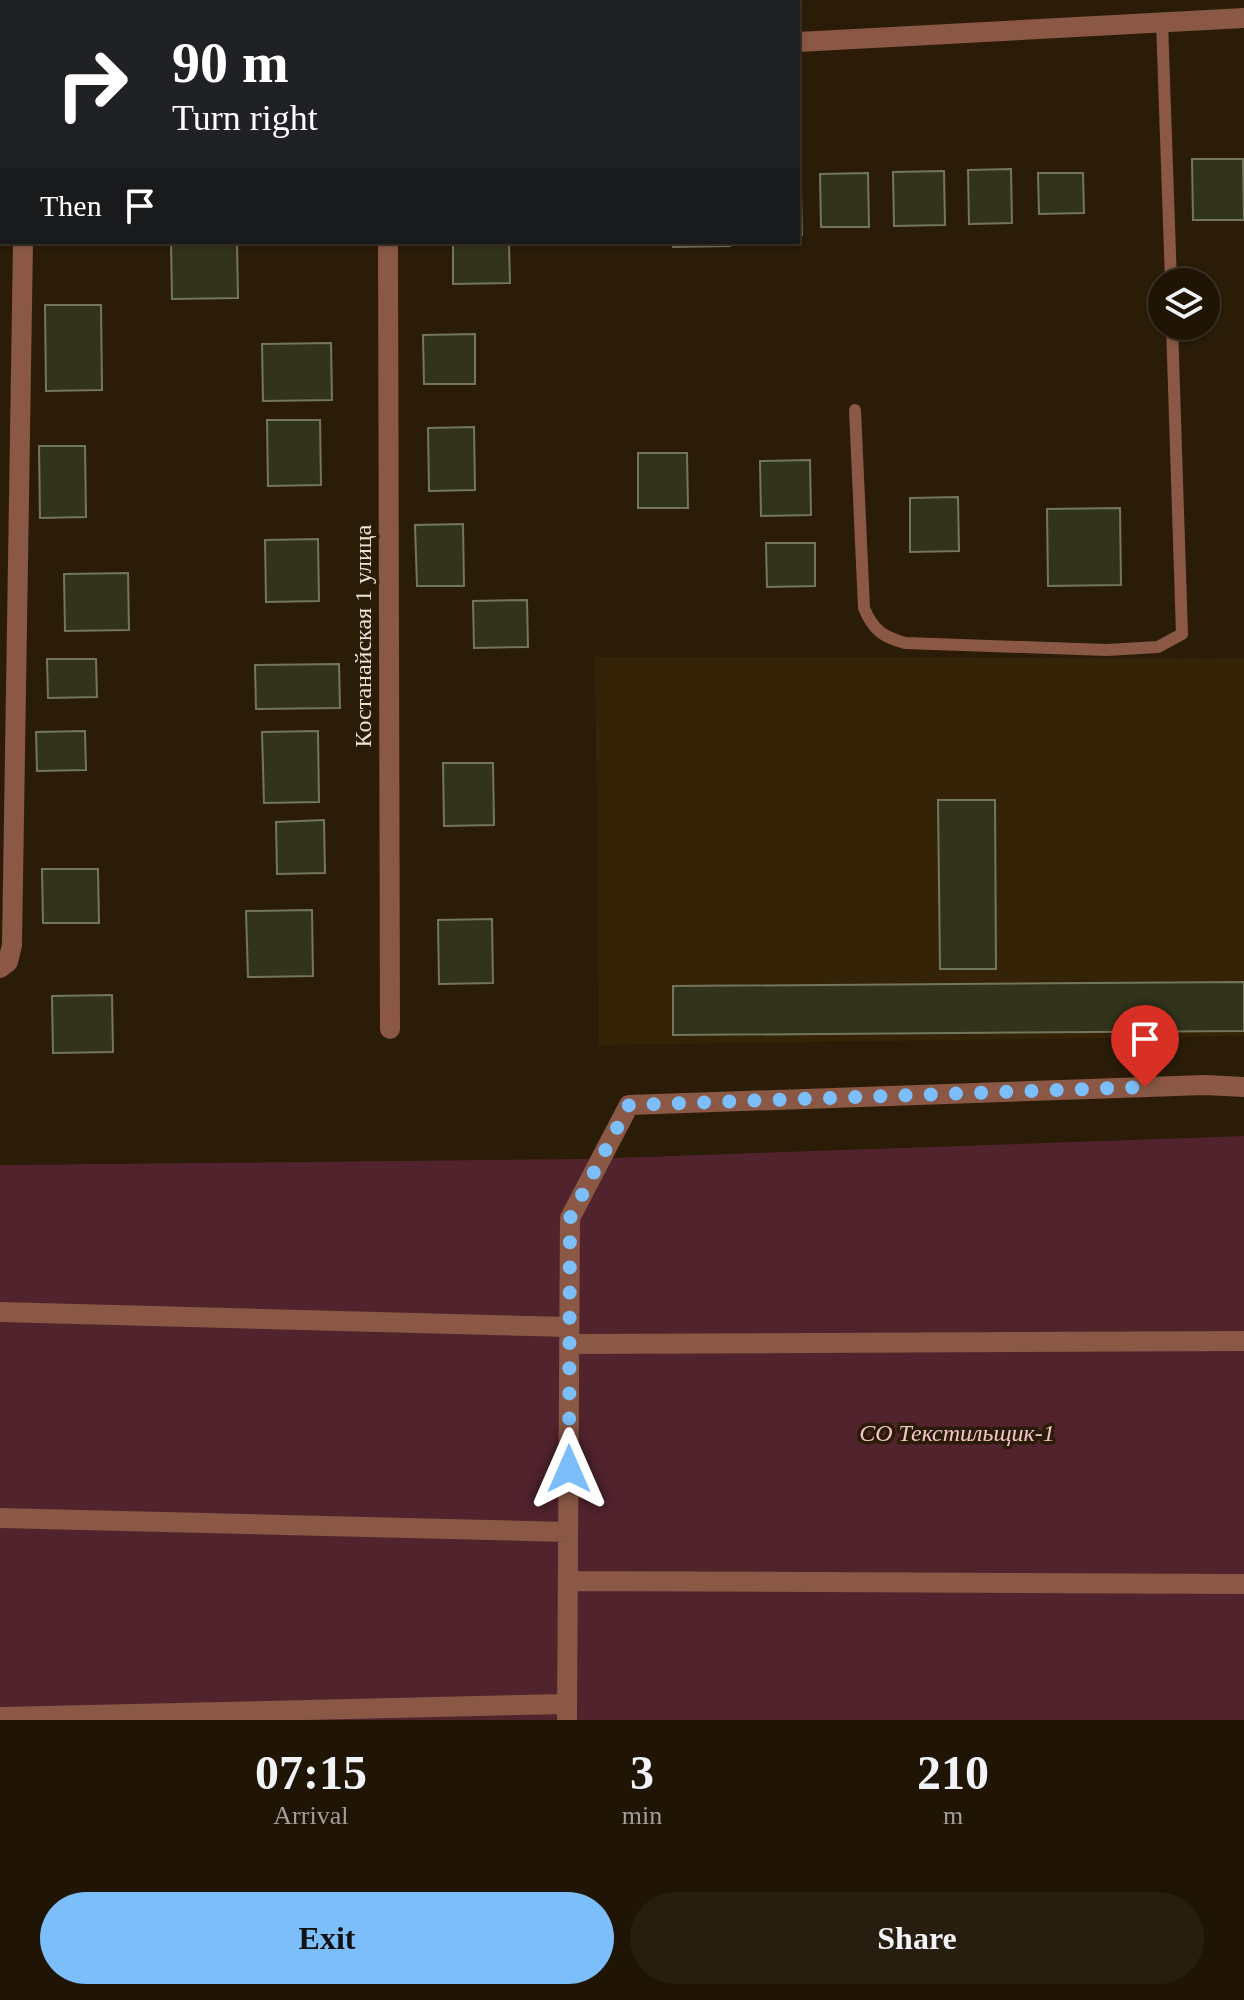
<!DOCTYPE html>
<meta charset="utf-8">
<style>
:root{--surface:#201505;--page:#281e0f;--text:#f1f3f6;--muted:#a29f9a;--line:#3d3427;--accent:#7cbef9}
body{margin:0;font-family:Georgia,serif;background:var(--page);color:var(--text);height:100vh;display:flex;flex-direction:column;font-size:30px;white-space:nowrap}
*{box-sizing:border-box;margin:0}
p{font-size:26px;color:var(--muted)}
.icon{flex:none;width:44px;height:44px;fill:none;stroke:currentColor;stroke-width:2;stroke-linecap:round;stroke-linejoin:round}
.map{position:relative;height:1720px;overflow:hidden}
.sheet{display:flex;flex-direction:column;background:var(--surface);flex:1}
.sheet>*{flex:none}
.hud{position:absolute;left:0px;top:0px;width:800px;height:244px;box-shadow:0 2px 6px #0004,0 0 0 2px var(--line);background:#202124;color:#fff;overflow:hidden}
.buttons{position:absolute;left:1148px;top:268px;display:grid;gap:16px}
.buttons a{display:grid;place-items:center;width:72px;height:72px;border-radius:50%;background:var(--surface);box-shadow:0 2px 6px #0004,0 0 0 2px var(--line);font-size:40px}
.pin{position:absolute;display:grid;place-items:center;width:68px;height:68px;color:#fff;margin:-82px -34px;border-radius:50% 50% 50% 0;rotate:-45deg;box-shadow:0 0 8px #0007}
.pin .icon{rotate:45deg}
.me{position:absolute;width:88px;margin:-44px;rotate:0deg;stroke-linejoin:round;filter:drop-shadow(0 0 6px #0008)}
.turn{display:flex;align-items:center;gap:28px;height:168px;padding:0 40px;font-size:36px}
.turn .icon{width:104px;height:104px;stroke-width:2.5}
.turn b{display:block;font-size:56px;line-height:68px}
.then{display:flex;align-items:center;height:76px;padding:0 40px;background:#0003;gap:16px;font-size:30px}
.eta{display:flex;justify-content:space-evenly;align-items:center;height:136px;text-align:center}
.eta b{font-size:48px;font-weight:600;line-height:56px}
.primary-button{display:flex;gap:16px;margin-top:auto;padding:16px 40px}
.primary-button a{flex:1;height:92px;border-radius:48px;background:var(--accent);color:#111;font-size:32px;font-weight:600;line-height:92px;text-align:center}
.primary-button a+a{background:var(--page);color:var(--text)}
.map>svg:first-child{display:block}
</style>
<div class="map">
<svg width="1244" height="1720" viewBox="0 0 1244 1720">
<rect width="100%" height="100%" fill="#2a1c07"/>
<path fill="#342306" d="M595,657l649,1v378l-645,9z"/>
<path fill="#50232d" d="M1244,1136v584h-1244v-555l586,-6z"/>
<path fill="#32331b" stroke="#74765b" stroke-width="2" d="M1192,159h51l1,61h-51z
M1011,169l1,54 -43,1 -1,-54z
M944,171l1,54 -51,1 -1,-54z
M868,173l1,54h-48l-1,-53z
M1038,173h45l1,40 -45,1z
M798,190h3l1,45h-4z
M171,242h66l1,56 -66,1z
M453,242h56l1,41 -57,1z
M673,242h57v4l-57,1z
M45,305h56l1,85 -56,1z
M475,334v50h-51l-1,-49z
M331,343l1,57 -69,1 -1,-57z
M267,420h53l1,65 -53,1z
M474,427l1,63 -46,1 -1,-63z
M39,446h46l1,71 -46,1z
M638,453h49l1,55h-50z
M810,460l1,55 -50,1 -1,-55z
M958,497l1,54 -49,1v-54z
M1120,508l1,77 -73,1 -1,-77z
M463,524l1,62h-47l-2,-61z
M318,539l1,62 -53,1 -1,-62z
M766,543h49v43l-48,1z
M128,573l1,57 -64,1 -1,-57z
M527,600l1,47 -54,1 -1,-47z
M47,659h49l1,38 -49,1z
M339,664l1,44 -84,1 -1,-44z
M85,731l1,39 -49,1 -1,-39z
M318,731l1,71 -55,1 -2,-71z
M443,763h50l1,62 -50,1z
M938,800h57l1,169h-56z
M324,820l1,53 -48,1 -1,-52z
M42,869h56l1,54h-56z
M312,910l1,66 -65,1 -2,-66z
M492,919l1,64 -54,1 -1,-64z
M1244,982v49l-571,4v-49z
M112,995l1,57 -60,1 -1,-57z"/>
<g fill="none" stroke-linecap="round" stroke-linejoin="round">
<path stroke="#8a5845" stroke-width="12" d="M1162,22l9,260
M855,410l9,198c9,22 19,29 41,35l202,7 51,-3 24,-13 -10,-308"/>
<path stroke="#8a5845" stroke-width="20" d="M307,0v2
M570,0v2
M798,42l446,-24
M0,73h2
M388,242l2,787
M0,968l8,-6 4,-17 11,-703
M0,1312l569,15
M569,1344l675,-3
M0,1518l568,14
M568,1581l676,3
M0,1717l567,-13
M567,1720l3,-502 59,-113 576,-20 39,2"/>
</g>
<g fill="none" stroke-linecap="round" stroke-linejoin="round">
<path stroke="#7cbef9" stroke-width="14" stroke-dasharray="0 25.2" d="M569,1469l1,-251 59,-113 516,-18"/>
</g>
<g text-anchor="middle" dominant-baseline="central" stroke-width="7" stroke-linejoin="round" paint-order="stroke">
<g font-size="24" fill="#ece3d6" stroke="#2a1c07">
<text transform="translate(363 636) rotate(-90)">Костанайская 1 улица</text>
</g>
<g font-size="24" font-style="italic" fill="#f2c5cc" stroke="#2a1c07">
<text x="957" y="1433">СО Текстильщик-1</text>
</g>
</g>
</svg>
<div class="buttons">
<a><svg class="icon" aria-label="layers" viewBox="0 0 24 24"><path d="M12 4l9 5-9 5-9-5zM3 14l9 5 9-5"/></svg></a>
</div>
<div class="pin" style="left:1145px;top:1087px;background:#d93025"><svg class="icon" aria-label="arrive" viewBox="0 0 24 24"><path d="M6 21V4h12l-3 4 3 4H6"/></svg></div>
<svg class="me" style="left:569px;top:1469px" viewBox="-20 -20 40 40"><path d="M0-17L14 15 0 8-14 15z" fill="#7cbef9" stroke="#fff" stroke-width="4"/></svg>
<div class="hud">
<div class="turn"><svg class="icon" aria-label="right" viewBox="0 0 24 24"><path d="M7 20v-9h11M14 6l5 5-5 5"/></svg><div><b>90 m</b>Turn right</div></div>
<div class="then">Then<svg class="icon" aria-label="arrive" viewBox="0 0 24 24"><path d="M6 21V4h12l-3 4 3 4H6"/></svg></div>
</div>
</div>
<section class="sheet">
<div class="eta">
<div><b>07:15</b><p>Arrival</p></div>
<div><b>3</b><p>min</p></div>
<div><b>210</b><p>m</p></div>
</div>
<div class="primary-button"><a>Exit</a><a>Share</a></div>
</section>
